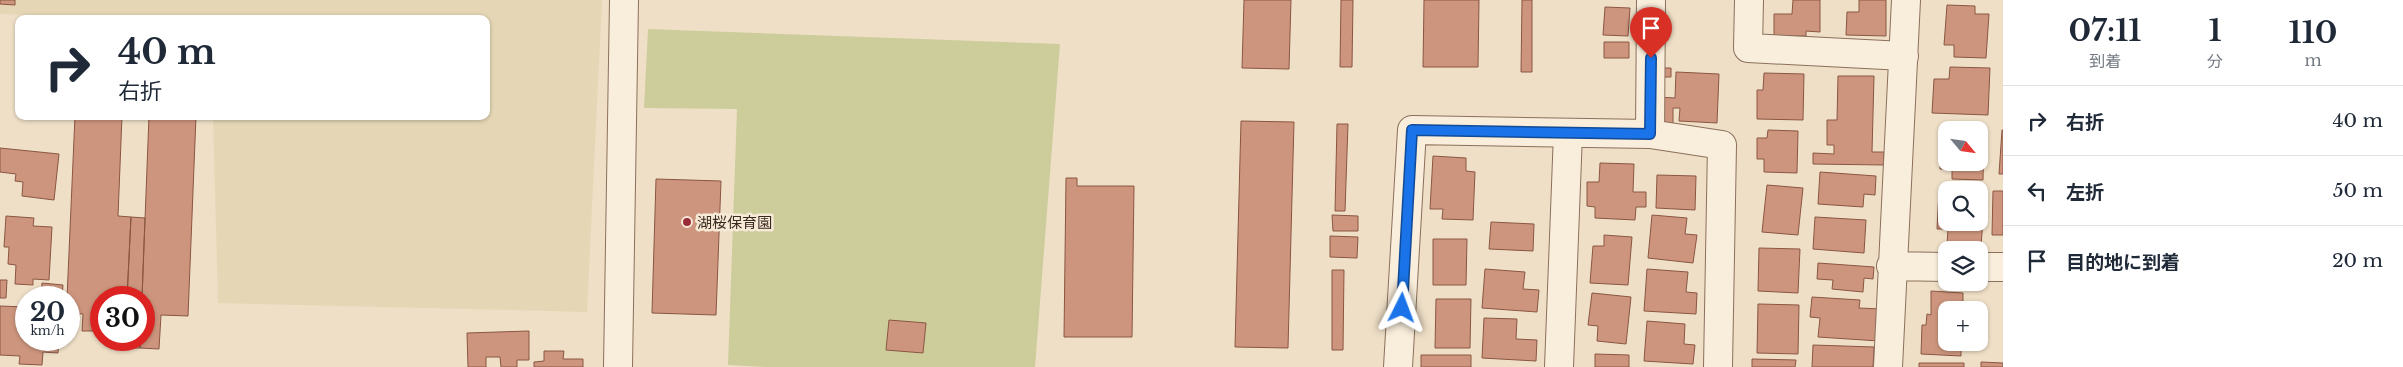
<!DOCTYPE html>
<html lang="ja">
<meta charset="utf-8">
<style>
:root{--surface:#fff;--page:#f2f2f3;--text:#1f2937;--muted:#747a83;--line:#e0e1e3}
body{margin:0;font-family:"Libre Baskerville","Noto Sans JP",serif;background:var(--page);color:var(--text);height:100vh;display:flex;flex-direction:column;font-size:19px;white-space:nowrap}
*{box-sizing:border-box;margin:0}
p{font-size:16px;color:var(--muted)}
.icon{flex:none;width:28px;height:28px;fill:none;stroke:currentColor;stroke-width:2;stroke-linecap:round;stroke-linejoin:round}
.map{position:relative;flex:1;overflow:hidden}
.details{display:flex;flex-direction:column;background:var(--surface);width:400px}
.details>*{flex:none}
.top-card{position:absolute;left:15px;top:15px;width:475px;height:105px;border-radius:10px;box-shadow:0 1px 4px #0004;background:#fff;color:var(--text);overflow:hidden}
.needle{width:32px;rotate:119deg}
.buttons{position:absolute;left:1938px;top:121px;display:grid;gap:10px}
.buttons a{display:grid;place-items:center;width:50px;height:50px;border-radius:10px;background:var(--surface);box-shadow:0 1px 4px #0004;font-size:25px}
.speed{position:absolute;left:15px;top:286px;display:flex;gap:10px;font-size:25px;font-weight:700;text-align:center}
.speed>*{display:grid;place-content:center;width:65px;height:65px;border-radius:50%;background:var(--surface);box-shadow:0 1px 4px #0004;line-height:1}
.speed small{font-size:12px;font-weight:400}
.speed .limit{border:8px solid #d22;background:#fff;color:#111}
.pin{position:absolute;display:grid;place-items:center;width:42px;height:42px;color:#fff;margin:-51px -21px;border-radius:50% 50% 50% 0;rotate:-45deg;box-shadow:0 0 5px #0007}
.pin .icon{rotate:45deg}
.me{position:absolute;width:55px;margin:-28px;rotate:3deg;stroke-linejoin:round;filter:drop-shadow(0 0 4px #0008)}
.turn{display:flex;align-items:center;gap:18px;height:105px;padding:0 20px;font-size:22px}
.turn .icon{width:65px;height:65px;stroke-width:2.5}
.turn b{display:block;font-size:35px;line-height:42px}
.eta{display:flex;justify-content:space-evenly;align-items:center;height:85px;text-align:center}
.eta b{font-size:30px;font-weight:700;line-height:35px}
ul{padding:0;list-style:none}
li{display:flex;align-items:center;gap:15px;height:70px;padding:0 20px;border-top:1px solid var(--line)}
li div{flex:1}
li b{display:block;font-size:19px}
li em{font-style:normal}
main{display:flex;flex:1;min-height:0}
.map>svg:first-child{display:block}
</style>
<main>
<div class="map">
<svg width="2003" height="367" viewBox="0 0 2003 367">
<rect width="100%" height="100%" fill="#efdfc7"/>
<path fill="#e5d7b5" d="M0,0h602l-15,312 -369,-9 -5,-187h273v-97h-321l-165,-5z"/>
<path fill="#cdcd9b" d="M648,29l412,15 -25,323h-270l-37,-2 9,-256 -93,-1z"/>
<path fill="#cd957d" stroke="#8a5642" d="M0,0h15v5l-15,-1z
M1244,0h47l-2,69 -47,-1z
M1341,0h12l-1,67h-12z
M1424,0h55l-1,67h-55z
M1522,0h10v72h-11z
M1793,0h27v32l-14,-1v5h-32v-22h18z
M1859,0h27v36l-40,-1 1,-23h12z
M1947,5l28,1v8h14l-3,44 -32,-1v-12h-10z
M1605,7l25,1 -2,28 -25,-1z
M1604,42h25v16h-25z
M1950,67l40,1 -2,47 -56,-2 2,-34h15z
M1662,68h9v9h-9z
M1676,72l43,2 -2,49 -38,-2 1,-13h-7v18l-18,-1 1,-28 19,1z
M1764,73l40,1 -1,46 -46,-1v-29h6z
M1838,76h36l-2,76h12v13l-71,-1v-11l21,1v-9h-7v-25h10z
M75,116h47l-4,100 13,1 -4,81h-26l-3,33h-16l1,-17 -14,-1v-15h-2z
M149,116h47l-8,200 -27,-1 -2,34 -19,-1v-8h4v-42h-2z
M1241,121l53,1 -6,226 -53,-1z
M1337,124h11l-3,87h-10z
M1768,130l30,1 -1,42 -33,-1v-13h-7v-21h10z
M1941,130h24h-19v32h33v-32h5l-1,50 -31,-1v-10h-12z
M2002,130h1v44h-4z
M0,148l59,6 -5,46 -32,-4 1,-14 -8,-1 1,-7 -16,-2z
M1433,156l33,2v13l9,1 -2,48 -31,-1 1,-10h-13z
M1600,163l34,1 -1,28h13v15h-10l-1,13 -40,-2v-11l-8,-1v-24h12z
M1820,172l56,4 -1,19 -11,-1 -1,13 -45,-3z
M1657,175l39,1 -1,34 -39,-2z
M1066,178h11v8h57l-2,151h-68z
M656,179l65,2 -5,134 -64,-2z
M1767,185l36,3 -5,47 -36,-3z
M1939,191l7,1v30h33v-29l6,1 -4,52 -34,-2 1,-15h-11z
M1993,191h10v44h-11z
M1332,215l26,1v15h-25z
M1652,215l35,3 -2,16 12,1 -4,28 -45,-5z
M6,216l28,2 -1,8 19,1 -3,53 -16,-1v6l-18,-1 1,-19 -8,-1 1,-17h-5z
M131,217l14,1 -3,80h-15z
M1815,217l51,3 -2,33 -51,-4z
M1491,222l43,2 -1,27 -44,-2z
M1604,235l28,2 -4,48 -38,-2 3,-37h11z
M1330,236l28,1 -1,21 -27,-1z
M1433,239h34l-1,46h-33z
M1759,248l41,1 -2,44 -40,-2z
M1818,263l56,4 -1,12 -9,-1 -1,14 -31,-3 1,-9 -16,-1z
M1485,269l40,3 -2,17 16,1 -2,22 -55,-4z
M1647,269l41,3 -2,20 11,1 -1,21 -52,-3z
M1332,270h12l-1,80h-11z
M0,280h7l-1,18h-6z
M42,283l21,2 -1,13h-21z
M1931,291l32,2v17h-17v32h15v14l-40,-2 1,-29h4l1,-11 4,1z
M1592,293l39,4 -5,47 -29,-3 1,-15 -10,-1z
M1812,297l48,3 -1,8 22,1 -2,32 -61,-4 2,-19 -10,-1z
M1436,299h35l-1,49h-35z
M1758,304l41,1 -1,49 -41,-1z
M0,306l26,1v33h33l-1,13 -15,-1 -1,13 -23,-1 1,-8 -20,-1z
M1484,318l33,1 -1,20 21,1 -1,21 -54,-3z
M889,320l37,3 -3,30 -37,-3z
M1647,321l38,3 -1,20 11,1 -2,19 -49,-3z
M529,331v29h-12v7h-16l-1,-10h-14v10h-18l-1,-34z
M125,340h15v8h-15z
M1813,345l61,2 -1,20h-61z
M544,351h20l-1,8h20v8h-49v-5l10,-1z
M1595,354l34,1v12h-34z
M1421,355h50v12h-50z
M1752,359l44,1 -1,7h-43z
M1981,362l22,1v4h-22z
M1919,363h45v4h-45z"/>
<g fill="none" stroke-linecap="round" stroke-linejoin="round">
<defs>
<path id="street" d="M1749,0l-1,48 156,8
M1650,134l1,-134
M1891,266l55,1
M1979,267h24
M618,367l6,-367
M1398,367l14,-237 238,4 72,11 -4,222
M1559,367l9,-234
M1888,367l18,-367"/>
</defs>
<use href="#street" stroke="#8b705c" stroke-width="30"/>
<use href="#street" stroke="#f9eddb" stroke-width="28"/>
</g>
<g fill="none" stroke-linecap="round" stroke-linejoin="round">
<defs>
<path id="route" d="M1402,308l10,-178 238,4 1,-76"/>
</defs>
<use href="#route" stroke="#114b97" stroke-width="12"/>
<use href="#route" stroke="#1a73e8" stroke-width="9"/>
</g>
<circle fill="#9a2c39" stroke="#f6ead7" stroke-width="2" cx="687" cy="222" r="5"/>
<g text-anchor="middle" dominant-baseline="central" stroke-width="5" stroke-linejoin="round" paint-order="stroke">
<g font-size="15" fill="#3b2a20" stroke="#f6ead7" text-anchor="start">
<text x="697" y="222">湖桜保育園</text>
</g>
</g>
</svg>
<div class="buttons">
<a><svg class="needle" viewBox="-14 -14 28 28"><path d="M0-13l5 13h-10z" fill="#e53935"/><path d="M0 13l5-13h-10z" fill="#747a83"/></svg></a>
<a><svg class="icon" aria-label="search" viewBox="0 0 24 24"><circle cx="10" cy="10" r="6"/><path d="M15 15l6 6"/></svg></a>
<a><svg class="icon" aria-label="layers" viewBox="0 0 24 24"><path d="M12 4l9 5-9 5-9-5zM3 14l9 5 9-5"/></svg></a>
<a>+</a>
</div>
<div class="speed"><div>20<small>km/h</small></div><div class="limit">30</div></div>
<div class="pin" style="left:1651px;top:58px;background:#d93025"><svg class="icon" aria-label="arrive" viewBox="0 0 24 24"><path d="M6 21V4h12l-3 4 3 4H6"/></svg></div>
<svg class="me" style="left:1402px;top:308px" viewBox="-20 -20 40 40"><path d="M0-17L14 15 0 8-14 15z" fill="#1a73e8" stroke="#fff" stroke-width="4"/></svg>
<div class="top-card">
<div class="turn"><svg class="icon" aria-label="right" viewBox="0 0 24 24"><path d="M7 20v-9h11M14 6l5 5-5 5"/></svg><div><b>40 m</b>右折</div></div>
</div>
</div>
<section class="details">
<div class="eta">
<div><b>07:11</b><p>到着</p></div>
<div><b>1</b><p>分</p></div>
<div><b>110</b><p>m</p></div>
</div>
<ul>
<li><svg class="icon" aria-label="right" viewBox="0 0 24 24"><path d="M7 20v-9h11M14 6l5 5-5 5"/></svg><div><b>右折</b></div><em>40 m</em></li>
<li><svg class="icon" aria-label="left" viewBox="0 0 24 24"><path d="M17 20v-9H6M10 6l-5 5 5 5"/></svg><div><b>左折</b></div><em>50 m</em></li>
<li><svg class="icon" aria-label="arrive" viewBox="0 0 24 24"><path d="M6 21V4h12l-3 4 3 4H6"/></svg><div><b>目的地に到着</b></div><em>20 m</em></li>
</ul>
</section>
</main>
